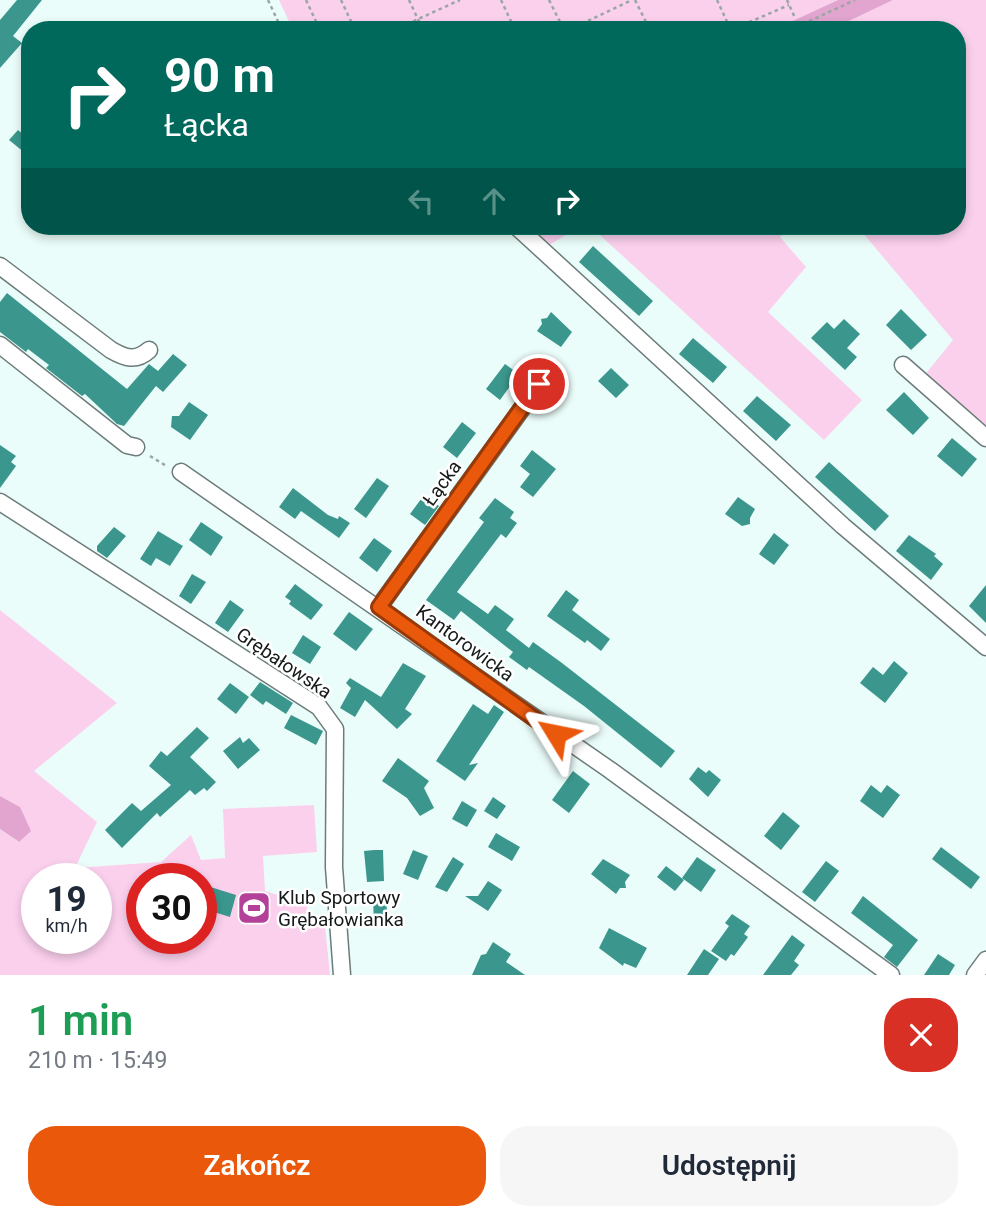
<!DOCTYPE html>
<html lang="pl">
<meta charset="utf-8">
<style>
:root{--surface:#fff;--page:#f6f6f7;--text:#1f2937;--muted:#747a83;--accent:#ea580c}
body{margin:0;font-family:Roboto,sans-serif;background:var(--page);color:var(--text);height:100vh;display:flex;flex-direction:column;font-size:26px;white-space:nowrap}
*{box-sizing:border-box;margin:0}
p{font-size:23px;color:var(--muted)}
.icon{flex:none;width:38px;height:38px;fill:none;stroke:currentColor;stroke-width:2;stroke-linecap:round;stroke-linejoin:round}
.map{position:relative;height:975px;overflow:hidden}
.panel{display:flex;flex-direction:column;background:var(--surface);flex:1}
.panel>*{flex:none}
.hud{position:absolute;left:21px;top:21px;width:945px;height:214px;border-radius:28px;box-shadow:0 4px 10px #0003;background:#00695c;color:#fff;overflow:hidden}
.speed{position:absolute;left:21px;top:863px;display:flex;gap:14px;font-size:35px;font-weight:700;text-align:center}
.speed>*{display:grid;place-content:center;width:91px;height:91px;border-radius:50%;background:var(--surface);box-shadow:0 4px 10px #0003;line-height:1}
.speed small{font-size:18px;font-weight:400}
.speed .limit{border:10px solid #d22;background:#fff;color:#111}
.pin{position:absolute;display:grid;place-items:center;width:60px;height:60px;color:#fff;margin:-30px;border:4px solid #fff;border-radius:50%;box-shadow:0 2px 7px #0007}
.me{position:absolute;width:77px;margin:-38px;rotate:305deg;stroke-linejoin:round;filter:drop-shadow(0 0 5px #0008)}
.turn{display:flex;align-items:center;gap:24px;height:147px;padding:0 28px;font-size:32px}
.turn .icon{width:91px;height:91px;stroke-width:2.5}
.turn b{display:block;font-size:49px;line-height:60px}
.lanes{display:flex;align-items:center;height:66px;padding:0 28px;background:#0003;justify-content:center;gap:35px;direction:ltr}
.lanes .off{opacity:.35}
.round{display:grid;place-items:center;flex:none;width:74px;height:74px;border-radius:28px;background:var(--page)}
.overview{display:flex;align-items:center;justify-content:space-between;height:119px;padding:0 28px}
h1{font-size:42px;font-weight:600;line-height:52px;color:#1e9e55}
.button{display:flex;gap:14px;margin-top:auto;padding:14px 28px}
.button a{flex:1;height:80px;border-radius:28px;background:var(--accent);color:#fff;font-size:28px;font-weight:600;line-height:80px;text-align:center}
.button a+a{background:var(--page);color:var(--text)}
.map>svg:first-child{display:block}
</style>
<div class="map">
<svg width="986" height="975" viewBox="0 0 986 975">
<rect width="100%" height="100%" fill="#ebfdfa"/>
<path fill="#fbd0ed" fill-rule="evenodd" d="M279,0h559l-65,30h-480z
M893,0h93v433l-63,-56 30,-37 -96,-114h100v-196h-127z
M525,226h56l-35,21z
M590,226h201l-11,11 26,30 -38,45 94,88 -38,40z
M0,610l117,93 -83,68 63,51 -22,46 86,-6 30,-27 10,25 24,-2 -2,-49 91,-4 3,47 -54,4 2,35 43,13 -4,16 21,6 5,49h-330v-146l18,13 2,-35 -20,-11zM37,878h59v60h-59zM142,878h59v60h-59z"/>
<path fill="#e1a5cf" d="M838,0h55l-63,30h-57z
M0,796l20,11 11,24 -12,11 -19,-13z"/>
<path fill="#3b978d" d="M17,0h25l-29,36 9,7 -22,25v-48z
M18,130l12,10v17l-21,-17z
M593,246l60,55 -14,15 -60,-54z
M7,293l120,96 22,-25 9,7 15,-17 14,11 -24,27 -7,-6 -32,40 -7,-2 -32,-30 -3,2 -36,-28 3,-3 -21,-16 -2,3 -26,-20v-30z
M901,309l26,26 -16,15 -25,-25z
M551,312l21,20 -11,15 -24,-16 5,-7 -1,-5 6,-1z
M844,319l16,15 -13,14 10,9 -12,13 -34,-32 16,-16 7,7z
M693,338l34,29 -14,16 -34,-29z
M505,364l14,10 -19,26 -14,-11z
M611,368l18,17 -13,13 -18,-17z
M904,392l25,26 -16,17 -27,-25z
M757,396l34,29 -15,16 -33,-30z
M189,402l19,13 -18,25 -19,-13 1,-11h7z
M462,422l14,11 -19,25 -14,-11z
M952,438l25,21 -15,18 -25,-21z
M0,445l16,11 -5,6 5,4 -16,22z
M532,450l24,19 -23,28 -13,-10 10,-13 -10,-8z
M829,462l60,54 -14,15 -60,-54z
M377,478l12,8 -23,32 -12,-9z
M293,488l35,27 10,4 1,-3 11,7 -11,15 -38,-27 -6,8 -16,-12z
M424,495l15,11 -14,19 -15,-11z
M738,497l17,12 -5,9v6l-8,2 -17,-12z
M495,498l19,14 -4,6 7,5 -11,15 -5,-4 -44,58 31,22 7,-9 19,14 -8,11 23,18 4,-6 29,21 113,88 -14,17 -77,-62 -55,-39 -2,3 -18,-13 4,-5 -52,-41 -7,9 -28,-20 58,-78 -5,-4z
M201,522l22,15 -12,19 -22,-16z
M114,527l12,9 -19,22 -10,-7v-5z
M158,531l25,15 -13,20 -14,-8 -5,8 -11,-7z
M774,533l15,12 -15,20 -15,-11z
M909,535l27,19 -2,2 9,8 -12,16 -35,-29z
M374,538l18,13 -15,21 -18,-14z
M192,574l14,8 -15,22 -12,-8z
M295,584l28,21 -12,15 -22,-16 2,-3 -6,-4z
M986,585v38l-17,-17z
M566,590l13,10 -7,10 38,29 -9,12 -14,-11 -2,3 -38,-27z
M230,600l14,10 -16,22 -13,-9z
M349,612l24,17 -17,22 -23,-17z
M303,635l18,12 -11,17 -18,-11z
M894,661l14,12 -23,30 -25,-20 13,-16 10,8z
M403,663l23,13 -21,33 7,5 -15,15 -32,-29 -10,17 -15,-9 11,-20 -5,-5 4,-5 31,19z
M260,682l33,21 -7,11 -20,-13 -3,4 -13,-10z
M230,683l19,14 -13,17 -19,-15z
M473,704l15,10 6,-9 10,7 -35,53 9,-2 -13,18 -29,-20z
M291,715l32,16 -7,14 -32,-17z
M197,727l12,11 -19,19 26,25 -9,9 -3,-3 -9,7 -5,-5 -30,27 -3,-4 -35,35 -17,-18 27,-27 9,8 30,-26 -22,-19 12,-15 6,5z
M240,737l3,6 6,-5 11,12 -22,19 -15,-18z
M398,758l31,23 -5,7 10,20 -14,8 -13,-18 -25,-17z
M698,767l8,6 3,-3 12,10 -13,17 -19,-18z
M573,771l17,13 -21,29 -17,-13z
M871,785l10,8 6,-8 13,10 -17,23 -23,-17z
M493,797l13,9 -9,13 -13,-8z
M462,801l15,9 -10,17 -15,-8z
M783,812l17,14 -19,24 -17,-14z
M496,833l24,14 -8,14 -24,-14z
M941,847l39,30 -9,12 -39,-30z
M374,850h9l1,31 -17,1 -3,-31z
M413,850l15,6 -10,24 -15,-6z
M453,857l11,7 -17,28 -12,-5z
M697,857l19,13 -15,22 -19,-14z
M603,859l27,16 -5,7 1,6h-6l-4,6 -25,-20z
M826,861l13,10 -24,31 -13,-10z
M666,866l18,14 -9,11 -18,-14z
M488,881l14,9 -14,21 -23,-15h13z
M201,884l35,11 -6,22 -29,-9z
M863,896l55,44 -21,27 -13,-10 9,-12 -42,-32z
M373,900h13l2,21 -14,1z
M732,914l18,12 -6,8 4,3 -14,19 -3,-2 -5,7 -15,-10 18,-25 -4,-3z
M609,928l38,20 -11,20 -12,-5 -1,3 -24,-18z
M792,935l13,10 -11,16 5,4 -8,10h-28z
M493,942l18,12 -5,8 19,13h-53l9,-20 5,-1z
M704,949l15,10 -11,16h-21z
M938,954l17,11 -6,10h-25z"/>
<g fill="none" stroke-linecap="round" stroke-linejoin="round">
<defs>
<path id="minor" d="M516,226l327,300 143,121
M0,266l111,84c14,8 25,12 38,0
M0,345l127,100 9,2
M903,365l83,73
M181,472l429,298 281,205
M0,502l319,205 16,22 -1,138 8,108
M379,607l160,-222
M975,975l11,-15"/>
</defs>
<use href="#minor" stroke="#6c7c7a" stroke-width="19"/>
<path stroke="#99a6a4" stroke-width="2.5" stroke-dasharray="3.5 3.5" stroke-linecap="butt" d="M268,0l14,30
M306,0l14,30
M341,0l14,30
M409,0l14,30
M501,0l14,30
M549,0l15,30
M635,0l15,30
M717,0l12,26 -7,4
M787,0l8,18
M729,26l9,1 51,-22
M394,30l66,-30
M569,30l63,-30
M790,30l65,-30
M150,456l18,11"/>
<use href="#minor" stroke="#fff" stroke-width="16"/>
</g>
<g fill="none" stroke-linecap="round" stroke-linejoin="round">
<defs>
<path id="route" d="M539,384l-160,223 177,127"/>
</defs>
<use href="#route" stroke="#983908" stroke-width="18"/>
<use href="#route" stroke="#ea580c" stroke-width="12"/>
</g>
<defs>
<symbol id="stadium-square" viewBox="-11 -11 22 22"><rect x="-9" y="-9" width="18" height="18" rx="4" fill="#b34099" stroke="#fff"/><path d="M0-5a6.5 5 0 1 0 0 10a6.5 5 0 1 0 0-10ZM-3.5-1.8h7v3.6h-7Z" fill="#fff"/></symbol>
</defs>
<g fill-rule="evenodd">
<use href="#stadium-square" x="235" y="889" width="38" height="38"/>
</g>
<g text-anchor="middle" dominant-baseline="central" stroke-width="5" stroke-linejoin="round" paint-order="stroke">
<g font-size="19" fill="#141a19" stroke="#fff">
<text transform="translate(442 483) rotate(-54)">Łącka</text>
<text transform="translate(465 643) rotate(36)">Kantorowicka</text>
<text transform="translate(284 663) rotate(34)">Grębałowska</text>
</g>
<g font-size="19" fill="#141a19" stroke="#fff" text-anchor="start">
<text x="278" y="897">Klub Sportowy<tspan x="278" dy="22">Grębałowianka</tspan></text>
</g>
</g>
</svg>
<div class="speed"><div>19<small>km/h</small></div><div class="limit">30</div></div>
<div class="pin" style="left:539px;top:384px;background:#d93025"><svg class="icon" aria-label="arrive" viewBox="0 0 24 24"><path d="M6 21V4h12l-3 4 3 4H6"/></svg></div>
<svg class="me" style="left:556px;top:734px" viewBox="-20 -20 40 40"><path d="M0-17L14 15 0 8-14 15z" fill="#ea580c" stroke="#fff" stroke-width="4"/></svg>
<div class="hud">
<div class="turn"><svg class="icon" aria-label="right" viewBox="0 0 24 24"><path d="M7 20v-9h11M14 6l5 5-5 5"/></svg><div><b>90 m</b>Łącka</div></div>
<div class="lanes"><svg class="icon off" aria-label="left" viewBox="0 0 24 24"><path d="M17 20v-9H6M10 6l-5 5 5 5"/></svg><svg class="icon off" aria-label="ahead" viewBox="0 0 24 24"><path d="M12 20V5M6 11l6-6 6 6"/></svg><svg class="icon" aria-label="right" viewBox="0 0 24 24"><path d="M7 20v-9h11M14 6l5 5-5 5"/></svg></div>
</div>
</div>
<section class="panel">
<div class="overview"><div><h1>1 min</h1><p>210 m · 15:49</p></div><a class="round" style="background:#d93025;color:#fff"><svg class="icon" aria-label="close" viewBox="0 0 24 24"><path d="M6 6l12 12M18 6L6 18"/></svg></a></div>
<div class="button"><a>Zakończ</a><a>Udostępnij</a></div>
</section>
